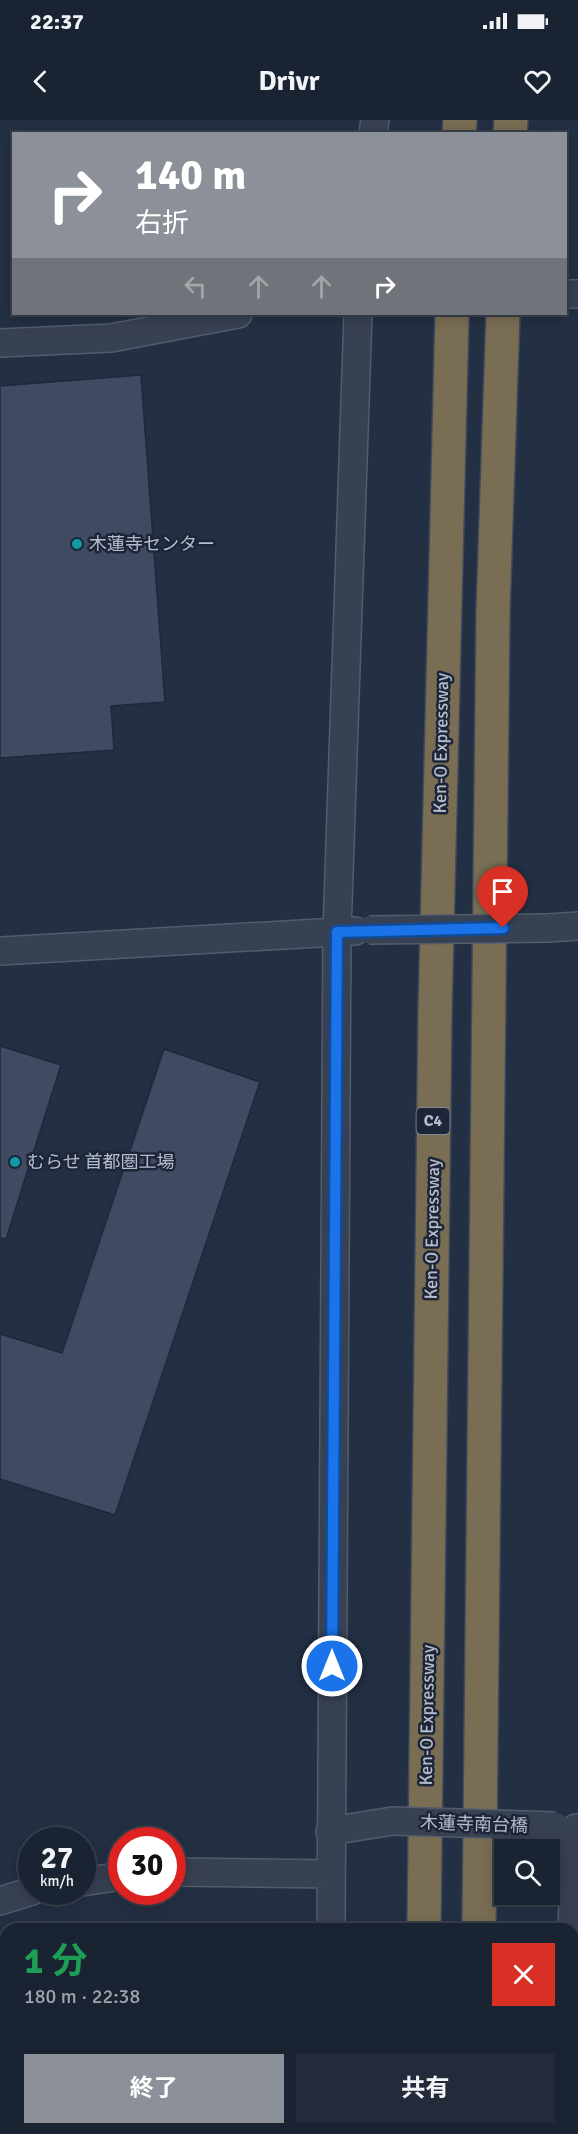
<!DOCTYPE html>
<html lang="ja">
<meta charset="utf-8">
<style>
:root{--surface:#1a2332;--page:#232b3a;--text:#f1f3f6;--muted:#9fa4ac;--line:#38404d;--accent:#8c9099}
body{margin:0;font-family:Signika,"Noto Sans JP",sans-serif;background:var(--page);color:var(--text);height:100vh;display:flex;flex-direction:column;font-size:22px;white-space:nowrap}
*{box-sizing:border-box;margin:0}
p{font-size:20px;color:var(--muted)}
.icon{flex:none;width:33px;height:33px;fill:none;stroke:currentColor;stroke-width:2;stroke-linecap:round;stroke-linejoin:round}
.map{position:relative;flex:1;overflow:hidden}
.side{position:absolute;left:0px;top:1803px;width:579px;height:212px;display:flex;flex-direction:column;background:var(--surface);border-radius:18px 18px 0 0;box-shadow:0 3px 15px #0003,0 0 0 2px var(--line)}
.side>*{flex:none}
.hud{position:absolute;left:12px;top:12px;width:555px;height:183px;border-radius:0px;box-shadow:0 3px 15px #0003,0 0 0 2px var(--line);background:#8c9099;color:#fff;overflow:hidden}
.buttons{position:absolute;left:494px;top:1719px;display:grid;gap:12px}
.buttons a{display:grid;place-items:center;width:66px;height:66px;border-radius:0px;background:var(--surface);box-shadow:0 3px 15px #0003,0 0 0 2px var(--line);font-size:30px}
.speed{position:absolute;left:18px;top:1707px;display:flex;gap:12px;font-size:30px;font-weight:700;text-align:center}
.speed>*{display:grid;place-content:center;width:78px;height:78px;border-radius:50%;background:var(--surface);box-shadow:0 3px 15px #0003,0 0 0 2px var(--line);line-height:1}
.speed small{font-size:15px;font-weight:400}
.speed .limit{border:9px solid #d22;background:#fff;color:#111}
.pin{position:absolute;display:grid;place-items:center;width:51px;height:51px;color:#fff;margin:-62px -26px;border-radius:50% 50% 50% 0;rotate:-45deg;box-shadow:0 0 6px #0007}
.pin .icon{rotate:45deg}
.me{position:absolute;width:66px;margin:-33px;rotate:0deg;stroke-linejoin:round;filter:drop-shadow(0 0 4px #0008)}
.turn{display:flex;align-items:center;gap:21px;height:126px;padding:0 24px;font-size:27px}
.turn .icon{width:78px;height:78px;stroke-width:2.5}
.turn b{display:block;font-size:42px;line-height:51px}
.lanes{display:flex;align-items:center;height:57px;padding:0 24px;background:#0003;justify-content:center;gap:30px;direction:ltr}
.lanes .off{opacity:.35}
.round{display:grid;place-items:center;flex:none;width:63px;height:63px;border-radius:0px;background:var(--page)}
.overview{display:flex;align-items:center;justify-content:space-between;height:102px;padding:0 24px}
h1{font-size:36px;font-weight:700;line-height:45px;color:#1e9e55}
.action{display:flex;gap:12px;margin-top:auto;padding:12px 24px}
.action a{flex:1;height:69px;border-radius:0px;background:var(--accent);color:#fff;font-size:24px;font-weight:700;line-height:69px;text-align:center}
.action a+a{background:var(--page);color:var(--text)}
.status{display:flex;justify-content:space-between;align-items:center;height:42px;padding:0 30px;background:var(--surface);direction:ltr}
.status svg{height:16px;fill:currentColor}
header{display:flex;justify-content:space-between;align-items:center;height:78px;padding:0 24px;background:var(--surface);font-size:27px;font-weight:700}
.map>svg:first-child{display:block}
</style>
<div class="status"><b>22:37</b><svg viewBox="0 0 49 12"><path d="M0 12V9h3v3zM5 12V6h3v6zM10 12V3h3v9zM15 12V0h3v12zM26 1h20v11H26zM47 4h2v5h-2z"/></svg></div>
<header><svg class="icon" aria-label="back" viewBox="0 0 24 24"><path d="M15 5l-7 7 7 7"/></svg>Drivr<svg class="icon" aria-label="heart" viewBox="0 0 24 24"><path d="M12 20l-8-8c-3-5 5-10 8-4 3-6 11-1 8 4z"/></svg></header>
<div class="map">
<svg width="578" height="2014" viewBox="0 0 578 2014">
<rect width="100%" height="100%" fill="#232f43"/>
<path fill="#404b63" stroke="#1f283a" stroke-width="1.5" d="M141,255l24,327 -54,4 3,44 -114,8v-372z
M0,926l61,19 -55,174 -6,-1z
M164,929l96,33 -145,433 -115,-36v-145l62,19z"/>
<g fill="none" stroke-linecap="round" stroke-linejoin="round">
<defs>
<path id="minor" d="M373,14l2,-14
M566,174h12
M0,223l111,-5 127,-24
M548,808l30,-2
M0,831l355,-20
M330,1711l63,-10
M172,1752l159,2
M82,1762l40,-6
M0,1781l32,-10
M331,1809l6,-997 21,-618
M572,1809l4,-101
M328,2014v-6
M569,2014v-6"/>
<path id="motorway" d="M459,14l1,-14
M510,14l1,-14
M424,1809l11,-917 17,-698
M479,1809l14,-1318 10,-297
M422,2014v-6
M477,2014v-6"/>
</defs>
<use href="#minor" stroke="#535c6d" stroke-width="30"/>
<use href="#motorway" stroke="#40495a" stroke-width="36"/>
<path stroke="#445b60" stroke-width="4" stroke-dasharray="4.5 4.5" stroke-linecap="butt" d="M0,1936l6,2
M92,2008l6,6"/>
<use href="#minor" stroke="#384152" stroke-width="27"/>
<use href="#motorway" stroke="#796d54" stroke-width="33"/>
<defs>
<path id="minor-bridge" d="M369,810l179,-2
M393,1701l162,5"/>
</defs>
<use href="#minor-bridge" stroke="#535c6d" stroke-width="30" stroke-linecap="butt"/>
<use href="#minor-bridge" stroke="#384152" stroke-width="27"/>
</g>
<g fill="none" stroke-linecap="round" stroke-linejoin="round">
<defs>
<path id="route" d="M332,1546l5,-734 166,-4"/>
</defs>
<use href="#route" stroke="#114b97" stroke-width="15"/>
<use href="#route" stroke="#1a73e8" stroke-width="10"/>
</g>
<g fill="#0f9aa8" stroke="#1d2638" stroke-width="2">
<circle cx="77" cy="424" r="6"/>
<circle cx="15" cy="1042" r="6"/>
</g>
<g text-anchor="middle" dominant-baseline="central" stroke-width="5" stroke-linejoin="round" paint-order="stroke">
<rect fill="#1d2638" stroke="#878fa0" stroke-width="1.5" x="416.5" y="988" width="33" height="26" rx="4.5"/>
<g font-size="16" font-weight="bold" fill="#b5bccc">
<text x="433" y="1001">C4</text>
</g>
<g font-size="18" fill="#b5bccc" stroke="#1d2638" text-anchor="start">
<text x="89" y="424">木蓮寺センター</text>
<text x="27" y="1042">むらせ 首都圏工場</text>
</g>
<g font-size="18" fill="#b5bccc" stroke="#1d2638">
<text transform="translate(441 623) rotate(-89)">Ken-O Expressway</text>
<text transform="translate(432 1109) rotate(-89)">Ken-O Expressway</text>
<text transform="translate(427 1595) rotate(-89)">Ken-O Expressway</text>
<text transform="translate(474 1704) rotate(2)">木蓮寺南台橋</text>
</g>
</g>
</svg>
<div class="buttons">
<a><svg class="icon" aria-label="search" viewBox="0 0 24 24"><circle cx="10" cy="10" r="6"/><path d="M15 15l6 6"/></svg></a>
</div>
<div class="speed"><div>27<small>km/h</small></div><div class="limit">30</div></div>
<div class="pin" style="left:503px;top:808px;background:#d93025"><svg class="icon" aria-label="arrive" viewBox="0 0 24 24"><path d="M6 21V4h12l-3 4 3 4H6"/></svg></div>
<svg class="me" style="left:332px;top:1546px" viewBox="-20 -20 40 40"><circle r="17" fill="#1a73e8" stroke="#fff" stroke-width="3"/><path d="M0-11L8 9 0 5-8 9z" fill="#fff"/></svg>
<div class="hud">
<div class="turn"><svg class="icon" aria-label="right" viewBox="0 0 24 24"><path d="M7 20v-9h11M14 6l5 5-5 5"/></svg><div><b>140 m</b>右折</div></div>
<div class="lanes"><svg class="icon off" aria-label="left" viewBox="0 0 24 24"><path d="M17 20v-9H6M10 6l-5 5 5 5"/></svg><svg class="icon off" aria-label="ahead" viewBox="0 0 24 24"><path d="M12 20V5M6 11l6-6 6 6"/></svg><svg class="icon off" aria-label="ahead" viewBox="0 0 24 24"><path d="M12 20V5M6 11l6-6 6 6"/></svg><svg class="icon" aria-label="right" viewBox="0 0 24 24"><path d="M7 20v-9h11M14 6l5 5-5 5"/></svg></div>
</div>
<section class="side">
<div class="overview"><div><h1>1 分</h1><p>180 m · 22:38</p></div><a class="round" style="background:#d93025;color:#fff"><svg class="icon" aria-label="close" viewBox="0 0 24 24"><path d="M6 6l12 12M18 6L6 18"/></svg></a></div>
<div class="action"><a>終了</a><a>共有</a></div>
</section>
</div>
